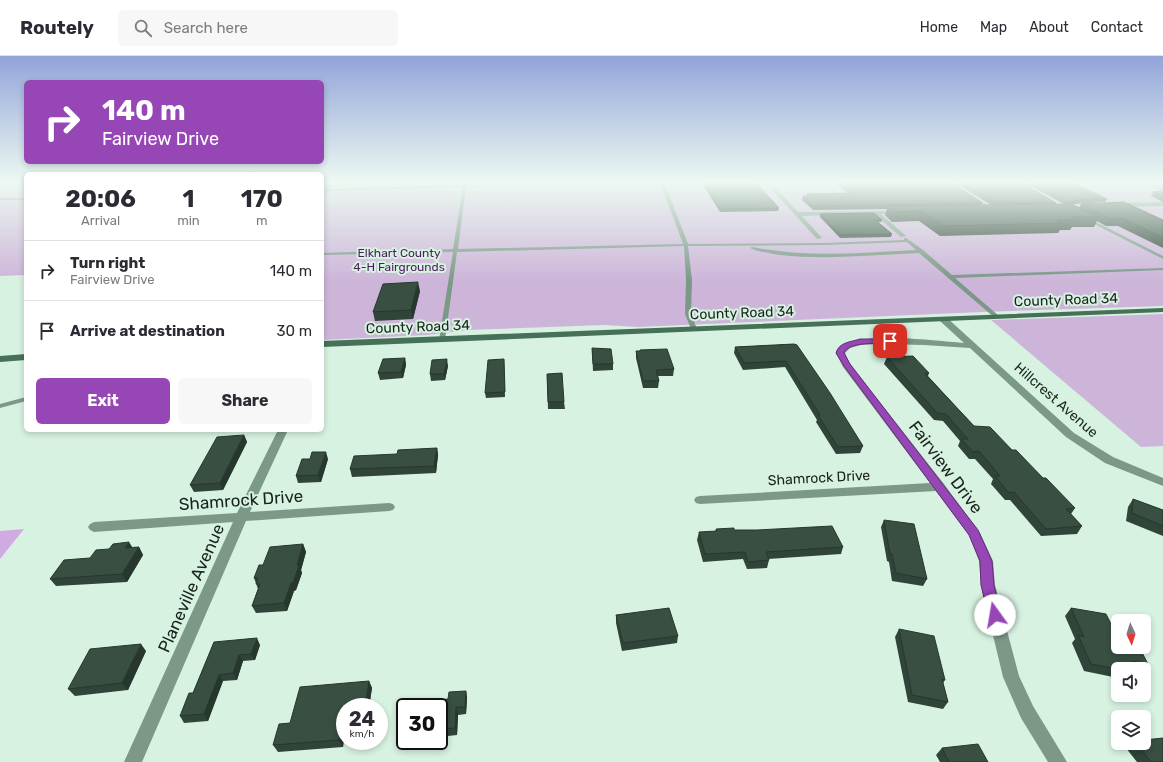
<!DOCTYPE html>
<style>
:root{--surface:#fff;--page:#f7f7f7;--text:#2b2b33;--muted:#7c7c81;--line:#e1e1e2;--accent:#9746b6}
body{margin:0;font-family:Rubik,sans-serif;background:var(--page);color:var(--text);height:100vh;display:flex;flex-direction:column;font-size:15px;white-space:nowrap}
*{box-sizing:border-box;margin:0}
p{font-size:13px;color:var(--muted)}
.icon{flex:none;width:22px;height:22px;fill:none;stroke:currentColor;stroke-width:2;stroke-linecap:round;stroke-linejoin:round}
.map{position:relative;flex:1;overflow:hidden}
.side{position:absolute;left:24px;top:116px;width:300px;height:260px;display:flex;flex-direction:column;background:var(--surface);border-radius:6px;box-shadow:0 2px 6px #0003}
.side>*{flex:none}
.banner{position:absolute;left:24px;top:24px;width:300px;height:84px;border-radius:6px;box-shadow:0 2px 6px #0003;background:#9746b6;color:#fff;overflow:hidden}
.needle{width:26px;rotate:176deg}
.buttons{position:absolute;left:1111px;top:558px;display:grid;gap:8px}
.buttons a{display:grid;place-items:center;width:40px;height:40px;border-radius:6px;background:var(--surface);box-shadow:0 2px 6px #0003;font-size:20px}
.speed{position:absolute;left:336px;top:642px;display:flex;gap:8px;font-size:20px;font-weight:700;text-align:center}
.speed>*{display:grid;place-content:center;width:52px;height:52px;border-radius:50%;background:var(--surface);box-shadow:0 2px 6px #0003;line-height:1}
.speed small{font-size:10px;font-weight:400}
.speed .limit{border:2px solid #111;border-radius:6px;background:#fff;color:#111}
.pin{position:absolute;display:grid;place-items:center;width:34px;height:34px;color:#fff;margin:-17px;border-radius:8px;box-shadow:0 2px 6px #0006}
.me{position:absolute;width:44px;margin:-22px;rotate:347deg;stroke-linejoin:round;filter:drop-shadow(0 0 3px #0008)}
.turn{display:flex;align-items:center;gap:14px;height:84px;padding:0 12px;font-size:18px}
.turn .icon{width:52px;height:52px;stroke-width:2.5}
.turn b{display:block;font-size:28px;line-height:34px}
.eta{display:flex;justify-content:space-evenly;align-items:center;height:68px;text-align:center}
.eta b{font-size:24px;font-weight:700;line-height:28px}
.cta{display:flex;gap:8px;margin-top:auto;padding:8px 12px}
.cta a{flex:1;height:46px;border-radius:6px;background:var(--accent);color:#fff;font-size:16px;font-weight:700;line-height:46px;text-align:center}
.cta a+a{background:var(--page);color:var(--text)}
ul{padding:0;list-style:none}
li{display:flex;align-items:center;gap:12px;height:60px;padding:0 12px;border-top:1px solid var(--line)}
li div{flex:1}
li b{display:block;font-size:15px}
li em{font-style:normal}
header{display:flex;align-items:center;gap:24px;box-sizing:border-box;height:56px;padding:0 20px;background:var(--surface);border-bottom:1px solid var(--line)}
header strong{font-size:19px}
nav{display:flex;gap:22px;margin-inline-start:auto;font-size:14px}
.search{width:280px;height:36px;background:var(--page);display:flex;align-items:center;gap:10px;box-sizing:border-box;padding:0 14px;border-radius:6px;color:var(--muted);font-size:15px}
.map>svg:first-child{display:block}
</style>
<header>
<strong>Routely</strong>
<div class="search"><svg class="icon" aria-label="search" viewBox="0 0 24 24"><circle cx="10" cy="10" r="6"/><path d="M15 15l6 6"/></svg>Search here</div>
<nav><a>Home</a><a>Map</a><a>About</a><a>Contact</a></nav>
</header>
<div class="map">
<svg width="1163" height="706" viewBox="0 0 1163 706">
<rect width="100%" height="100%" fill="#d7f2e1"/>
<path fill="#cdb5d9" d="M0,126h26v93l-26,1z
M322,126h841v124l-181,6 -344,15 -34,-2 -137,5 -39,5 -106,5z
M1163,258v132l-22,1 -150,-127z"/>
<path fill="#d1aae3" d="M24,473l-24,30v-28z"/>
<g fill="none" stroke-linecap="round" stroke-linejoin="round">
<path fill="#7c9887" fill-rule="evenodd" d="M331,126h4l-5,7 133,-4 1,-3h2l1,3 75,-2v2h-1l-75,2 -8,62 225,-5 -23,-62h4l24,62 136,-1 80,-3v-2h2l17,12 29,25 211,-7v2l-208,8 44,38v2h-4l-76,-65c-46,2 -93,7 -139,2 -10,-2 -22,-3 -30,-7l2,-1c56,11 107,6 164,3l-9,-8 -83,3 -136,1 4,34 -1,34 6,15 -3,2 -3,-2 -6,-15 1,-34 -2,-34 -227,6 -12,88 -3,2 -3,-2 14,-88 -131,3v-2l131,-4 10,-62 -135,4 -6,6v-4l2,-2h-2v-2h4z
M0,142h26v2h-26z
M1086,162h2l75,38v3l-77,-39z
M26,341v4l-26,7v-4z"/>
<path fill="#7c9887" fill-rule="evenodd" d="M541,126h54l-56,3v-2z
M765,126h5l28,30 104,-1v2l-2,1h-19l25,22 -5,1 -27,-23 -72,2 20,22 -5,1z
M945,126h6l45,28 -5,1z
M1143,126h7l13,6v4z
M1163,146v4l-46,1 -3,-2 3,-2z
M940,261h6l128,116 39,24 50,21v8l-58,-23 -39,-26 -96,-89 -46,-3 -44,-1 -19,1 -11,3 -5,5 5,11 94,120 36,49 13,28 2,24 24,91 14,30 34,56h-19l-27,-44 -18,-41 -22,-92 -2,-24 -10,-26 -33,-44 -236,13 -4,-1 -2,-3 2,-3 4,-1 230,-13 -87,-116 -7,-14c2,-3 5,-7 8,-8 26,-13 91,-4 120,-2l-24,-22z
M278,374h10l-38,82 139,-9 4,1 2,3 -2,3 -4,1 -143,10 -104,241h-18l109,-240 -139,10 -4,-2 -2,-3 2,-3 4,-2 143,-9z"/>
<path fill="#467058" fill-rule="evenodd" d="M1163,252v4l-841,35v-6z
M26,298v6l-26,2v-6z"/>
</g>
<path fill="#304439" d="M701,126h54l24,26 -1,3 -58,1z
M834,126h117l31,21v2h9l-37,-23h66l36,21 -1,1h9l-41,-22h50v1l34,16 -2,3 -30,2h-2l6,4 2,-4 82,16v28l-45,-22h-12l-9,-5 -3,6h-22l-2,3h-10l-2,3 -118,3 -21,-15 -27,1 -7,-7 2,-6 -74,1 -11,-10 1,-4h4v-2l40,-1z
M1163,135v11l-12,-6 2,-4z
M820,158l62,6 -1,2h-3l14,12 -1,3 -51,1 -20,-21z
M420,235l-7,28 -38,2 -2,-9z
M794,288l69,102 -3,7 -24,1 -20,-32 1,-2 -32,-53 -42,3 -9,-17 1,-6z
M592,292l21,16v6l-20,1z
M640,294l34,19 -1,7h-15l1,5 -1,7h-15l-7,-30v-7h4z
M887,301l42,16 -1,3 46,50 38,24 63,58 -4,6 11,12 -5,8 -36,2 -31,-36h-5l-14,-16 2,-5 -18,-20h-6l-11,-13 2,-5 -17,-20 -9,-1 -50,-56z
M405,302l1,7 -3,13 -23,2 -2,-7z
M504,303l1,38 -19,1 -1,-5z
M448,310l-3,14 -14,1 -1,-7z
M547,318l17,28 1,7h-17z
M244,379l3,7 -24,48 -29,2 -4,-7z
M437,392l1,7 -2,18 -84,4 -2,-8 47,-15z
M310,403h18l-7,23 -23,1 -2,-7z
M1133,443l30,11v26l-37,-15 2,-14z
M884,464l43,59 -4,7 -31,-5 -3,-19 -2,-1 -6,-34z
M716,473l18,1 109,17 -2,7 -73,5 1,1 -2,8 -20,1 -4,-10 -40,3 -6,-22 2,-8h16z
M303,488l3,8 -5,18 1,3 -6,17 -2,1 -7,20 -31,2 -4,-7 6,-17 -4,-11 9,-13z
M139,491l4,8 -16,27 -71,4 -6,-7 40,-21 42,-10z
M1071,552l44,24 33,32 -5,5h-25v9l-34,-7 -12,-28 3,-4 -10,-23z
M616,559l62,21 -1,7 -55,8 -6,-28z
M899,573l46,51 -2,3 5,19 -5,7 -35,-7 -13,-65z
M214,586l46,3 -5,15 -12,1 -6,19 -14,1 -15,40 -24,2 -4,-7 13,-23z
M146,595l-18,39 -53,6 -7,-7z
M369,625l3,7 -3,19h-24l-2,40 -65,5 -5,-7 17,-22z
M466,635l1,7 -1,16 -8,1 -1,20 -18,2v-30l9,-8z
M1131,687h13l19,19h-26l-11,-14z
M942,692l46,14h-48l-4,-7z"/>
<path fill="#27372e" d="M1077,144l-2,4 -7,2 2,-3z
M418,226l2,9 -7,28 -2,-9z
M405,302l1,7 -3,13 -2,-6z
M447,303l1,7 -3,14 -1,-6z
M244,379l3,7 -24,48 -3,-7z
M437,392l1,7 -2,18 -2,-7z
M326,396l2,7 -7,23 -3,-7z
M129,486l5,8 -9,-2z
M303,488l3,8 -5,18 1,3 -6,17 -2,1 -7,20 -3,-8z
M139,491l4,8 -16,27 -5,-8z
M257,582l3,7 -5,15 -4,-6z
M141,588l5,7 -18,39 -6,-7z
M239,599l4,6 -6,19 -4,-7z
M219,619l4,6 -15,40 -4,-7z
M369,625l3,7 -3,19h-4z
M466,635l1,7 -1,16 -1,-7z
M456,651l2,8 -1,20 -2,-7z
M345,655v24l-2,12 -4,-7z"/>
<path fill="#384f42" stroke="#27372e" d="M703,126h52l24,26 -58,1z
M839,126h112l31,21 -168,3 -11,-10h6l-2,-2 45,-1z
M961,126h59l36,21h-60z
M1032,126h41v1l34,16 -30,1 -7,3z
M1163,135v5l-10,-4z
M1124,146l39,18v18l-41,-20 -12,1 -29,-15z
M1071,148l28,13h-28l4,3h-18l6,3 -120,3 -21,-15 -27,1 -7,-6z
M874,157l8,7h-7l17,14 -51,1 -21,-21z
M418,226l-7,28 -38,2 10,-28z
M794,288l3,1 33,48 33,53 -25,1 -20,-32h2l-34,-54 -42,2 -9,-16z
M592,292l19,1 2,15h-20z
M667,293l7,20 -18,1 3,11h-16l-7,-30h4v-1z
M913,300l16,17 -4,1 49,52 16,1 22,23h4l27,28h3l29,30 -9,1 16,17 -36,3 -32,-37 -5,1 -14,-17h5l-21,-25 -6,1 -12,-13h7l-22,-25 -9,-1 -50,-56z
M405,302l-4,14 -23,1 5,-14z
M447,303l-3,15h-14l2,-14z
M504,303l1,33 -20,1 3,-33z
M562,317l2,29h-16l-1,-28z
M244,379l-24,48 -30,2 27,-48z
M437,392l-3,18 -84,3 4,-13 43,-2 1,-4z
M312,396h14l-8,23 -22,1 6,-17h8z
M1133,443l30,11v16l-31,-13z
M884,464l30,4 13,55 -31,-6 -4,-19h-2z
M832,470l11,21 -77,5 3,8 -21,2 -3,-10 -40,2 -6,-22 18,-1 -1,-2 18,-1v2h23z
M129,486l-4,6 14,-1 -17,27 -72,5 14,-19 26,-2 6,-8 13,-1 4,-5z
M303,488l-6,21h2l-6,18h-2l-7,20 -32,3 8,-22h-4l2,-6h-4l5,-13h4l7,-18z
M669,552l9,28 -55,7 -7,-28z
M1071,552l35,6 9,18h3v15h21l9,17 -16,-3 4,8h-18l-27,-5 -13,-29 6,2z
M899,573l35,7 11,44 -3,-1 6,23 -36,-7z
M257,582l-6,16 -12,1 -6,18 -14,2 -15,39 -24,2 9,-23h4l21,-51z
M141,588l-19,39 -54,6 22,-40z
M369,625l-4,26h-20v4l-6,29 -66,5 6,-21 11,-1 10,-36z
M466,635l-1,16h-9l-1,21 -16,1v-22h-10v-6l19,-2 1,-7z
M1163,682v24h-12l-15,-19h8v-3z
M978,688l10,18h-39l-7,-14z"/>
<linearGradient id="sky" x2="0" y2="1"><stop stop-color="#92a4d9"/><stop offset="0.56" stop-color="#edf9f2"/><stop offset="1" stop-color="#edf9f2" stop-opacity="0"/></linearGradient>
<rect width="1163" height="225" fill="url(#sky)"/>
<path fill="#9746b6" stroke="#622e76" d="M860,283h30l4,2 -4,2c-12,1 -41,-2 -46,10l6,11 128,166 14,31 2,24 7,30 -1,4 -5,2 -5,-2 -2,-4 -7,-30 -1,-24 -11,-26 -125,-169 -8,-13c3,-11 15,-11 24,-14z"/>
<g text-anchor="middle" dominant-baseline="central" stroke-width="4" stroke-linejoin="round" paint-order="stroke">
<g font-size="12" fill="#4c1c5e" stroke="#d7f2e1">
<text x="399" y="197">Elkhart County<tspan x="399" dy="14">4-H Fairgrounds</tspan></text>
</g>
<g font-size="14" fill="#19231d" stroke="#d7f2e1">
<text transform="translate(1066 244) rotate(-2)">County Road 34</text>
<text transform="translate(742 257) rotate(-2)">County Road 34</text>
<text transform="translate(418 271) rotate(-2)">County Road 34</text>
<text transform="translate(1056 344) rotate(41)">Hillcrest Avenue</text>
<text transform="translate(819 422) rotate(-3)">Shamrock Drive</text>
</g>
<g font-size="17" fill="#19231d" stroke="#d7f2e1">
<text transform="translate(946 411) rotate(53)">Fairview Drive</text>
<text transform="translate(241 444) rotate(-4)">Shamrock Drive</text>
<text transform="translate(191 532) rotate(-66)">Planeville Avenue</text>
</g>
</g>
</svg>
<div class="buttons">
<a><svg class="needle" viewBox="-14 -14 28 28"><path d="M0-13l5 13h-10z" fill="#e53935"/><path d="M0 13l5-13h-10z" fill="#7c7c81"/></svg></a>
<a><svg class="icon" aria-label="sound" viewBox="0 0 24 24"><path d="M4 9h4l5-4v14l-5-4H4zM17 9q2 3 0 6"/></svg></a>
<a><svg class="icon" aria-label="layers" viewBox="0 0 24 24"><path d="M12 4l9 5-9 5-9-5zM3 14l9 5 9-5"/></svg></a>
</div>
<div class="speed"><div>24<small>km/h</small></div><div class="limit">30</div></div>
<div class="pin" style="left:890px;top:285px;background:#d93025"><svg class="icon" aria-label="arrive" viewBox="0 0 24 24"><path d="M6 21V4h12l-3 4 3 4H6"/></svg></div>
<svg class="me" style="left:995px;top:559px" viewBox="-20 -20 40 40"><circle r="19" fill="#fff"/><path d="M0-13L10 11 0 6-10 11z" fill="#9746b6"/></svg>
<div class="banner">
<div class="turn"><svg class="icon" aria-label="right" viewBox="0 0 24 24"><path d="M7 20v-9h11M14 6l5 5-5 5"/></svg><div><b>140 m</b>Fairview Drive</div></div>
</div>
<section class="side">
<div class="eta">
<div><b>20:06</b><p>Arrival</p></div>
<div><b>1</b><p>min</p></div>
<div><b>170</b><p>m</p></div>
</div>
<ul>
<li><svg class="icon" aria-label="right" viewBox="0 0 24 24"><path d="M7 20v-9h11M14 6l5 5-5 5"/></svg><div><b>Turn right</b><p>Fairview Drive</p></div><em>140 m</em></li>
<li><svg class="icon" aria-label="arrive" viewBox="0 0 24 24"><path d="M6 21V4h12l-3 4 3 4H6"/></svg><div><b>Arrive at destination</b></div><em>30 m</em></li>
</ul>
<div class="cta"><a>Exit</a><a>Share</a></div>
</section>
</div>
